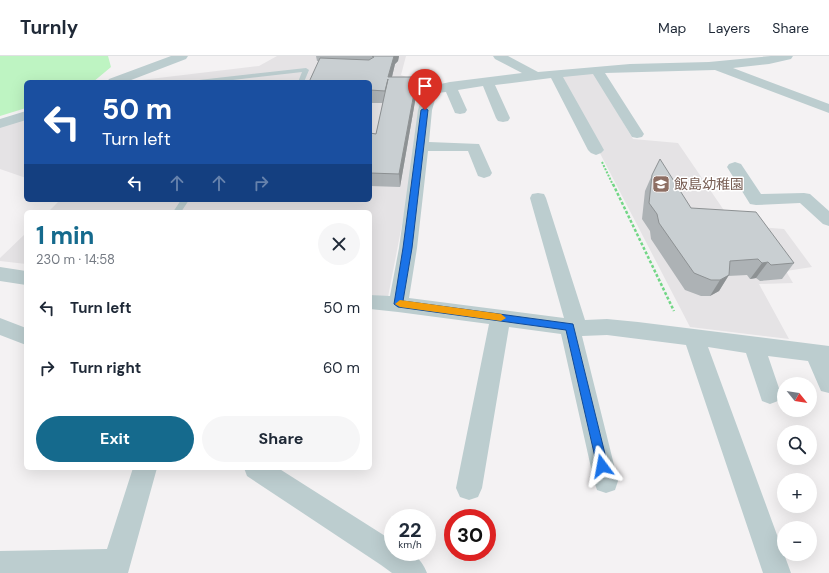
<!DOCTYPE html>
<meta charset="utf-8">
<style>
:root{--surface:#fff;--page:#f6f6f7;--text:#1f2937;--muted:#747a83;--line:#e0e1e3;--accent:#156a8d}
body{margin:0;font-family:"DM Sans","Noto Sans JP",sans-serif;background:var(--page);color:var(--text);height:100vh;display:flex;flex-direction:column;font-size:15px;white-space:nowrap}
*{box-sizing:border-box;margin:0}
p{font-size:13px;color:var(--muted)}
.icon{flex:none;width:22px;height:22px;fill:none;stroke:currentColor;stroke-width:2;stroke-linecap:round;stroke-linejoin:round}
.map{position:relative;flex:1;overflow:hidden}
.details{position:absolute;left:24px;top:154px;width:348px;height:260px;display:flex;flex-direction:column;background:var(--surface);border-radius:6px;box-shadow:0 4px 16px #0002}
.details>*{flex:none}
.top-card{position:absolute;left:24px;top:24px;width:348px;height:122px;border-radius:6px;box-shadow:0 4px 16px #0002;background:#1a4fa0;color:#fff;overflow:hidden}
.needle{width:26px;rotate:120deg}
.fabs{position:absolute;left:777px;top:321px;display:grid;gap:8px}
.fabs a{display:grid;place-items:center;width:40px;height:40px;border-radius:50%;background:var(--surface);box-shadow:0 4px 16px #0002;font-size:20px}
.speed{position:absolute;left:384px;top:453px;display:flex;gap:8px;font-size:20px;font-weight:700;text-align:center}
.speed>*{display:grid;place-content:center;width:52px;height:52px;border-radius:50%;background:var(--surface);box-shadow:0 4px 16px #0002;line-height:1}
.speed small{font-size:10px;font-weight:400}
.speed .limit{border:6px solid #d22;background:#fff;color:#111}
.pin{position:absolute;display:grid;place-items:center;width:34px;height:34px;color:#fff;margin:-41px -17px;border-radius:50% 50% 50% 0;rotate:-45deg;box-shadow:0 0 4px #0007}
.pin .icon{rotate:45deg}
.me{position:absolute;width:44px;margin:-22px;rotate:347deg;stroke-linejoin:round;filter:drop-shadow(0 0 3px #0008)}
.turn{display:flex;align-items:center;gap:14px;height:84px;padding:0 12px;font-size:18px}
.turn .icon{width:52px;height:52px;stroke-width:2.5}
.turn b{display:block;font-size:28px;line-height:34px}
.lanes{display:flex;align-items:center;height:38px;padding:0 12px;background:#0003;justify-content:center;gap:20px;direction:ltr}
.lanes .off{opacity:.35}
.round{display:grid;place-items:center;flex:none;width:42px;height:42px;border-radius:21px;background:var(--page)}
.summary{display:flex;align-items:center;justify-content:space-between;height:68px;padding:0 12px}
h1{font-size:24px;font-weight:700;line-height:30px;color:var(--accent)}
.cta{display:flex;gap:8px;margin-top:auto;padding:8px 12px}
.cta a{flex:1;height:46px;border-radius:24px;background:var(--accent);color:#fff;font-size:16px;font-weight:700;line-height:46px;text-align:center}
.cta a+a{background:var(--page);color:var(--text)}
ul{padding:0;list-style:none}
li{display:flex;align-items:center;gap:12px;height:60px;padding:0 12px}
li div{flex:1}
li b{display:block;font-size:15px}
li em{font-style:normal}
header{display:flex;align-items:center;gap:24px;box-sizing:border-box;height:56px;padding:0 20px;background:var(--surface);border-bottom:1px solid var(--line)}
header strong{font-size:19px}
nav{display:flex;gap:22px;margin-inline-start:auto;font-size:14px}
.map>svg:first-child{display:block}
</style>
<header>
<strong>Turnly</strong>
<nav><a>Map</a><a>Layers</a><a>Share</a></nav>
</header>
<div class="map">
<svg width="829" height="517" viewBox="0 0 829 517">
<rect width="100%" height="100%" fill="#f4f2f3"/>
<path fill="#e5e3e5" d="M277,0h129l-5,19 26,10 -17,98 -22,114 -18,-2v-83h-322l12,-12h310v-118h-245l134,-16z
M594,17l39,66 45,4 56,82 50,4 28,38 -26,4 7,12 -34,1 30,55 -99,-12 -130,-251z
M26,60v62l-26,-9v-44z
M26,177v31l-26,-3v-3z"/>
<path fill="#bef4c2" d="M0,0h108l3,11 -18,15h-67v26l-26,8z"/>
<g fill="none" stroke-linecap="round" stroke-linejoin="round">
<path stroke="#72d686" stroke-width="2" stroke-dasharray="2 1.5" stroke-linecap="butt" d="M602,106l11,23"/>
<path stroke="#72d686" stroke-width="2.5" stroke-dasharray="3 2" stroke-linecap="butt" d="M613,128l61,127"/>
<path fill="#bccdcf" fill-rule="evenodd" d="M306,12l3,2 -5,12h-6l4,-10 -86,10h-20l3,-2z
M181,144h8l-8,12h-8z"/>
<path fill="#bccdcf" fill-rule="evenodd" d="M171,0h17l-2,3 -60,23h-19l2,-3z
M493,0h15l30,16 92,-8 79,-2 62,-6h22l-2,3 -22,5 -36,4 96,36v9l-114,-43 -110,3 39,61 -2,3 -5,1 -5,-1 -39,-63 -30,3 41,73 -3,3 -5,2 -5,-2 -3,-3 -37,-72 -56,7 15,33 -2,3 -5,1 -5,-1 -2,-3 -13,-32 -25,4 9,20 -2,3 -5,1 -5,-1 -9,-21 -9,1 -5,17 -3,32 50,2 13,29 -2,3 -6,2 -6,-2 -10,-25h-40l-11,97 -8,50 155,20 -34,-120 2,-4 6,-1 6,1 2,4 39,122 22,-1 31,3 191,24v47l-8,-2 -13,-30 -40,-5 13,38 -3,7 -8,3 -8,-3 -16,-48 -38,-6 83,226h-28l-77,-228 -79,-10 -25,1 36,145 -3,9 -9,3 -9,-3 -3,-9 -33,-147 -52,-7 -27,161 -4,9 -9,3 -9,-3 -4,-9 33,-164 -91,-12 -28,-3v-14l20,1 9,-48 19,-138 6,-20 2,-3 24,-5 72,-9 -27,-14z
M26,55v9l-26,8v-9z
M735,106l6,2 20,30 43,-1 6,1 19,17v15l-6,-2 -23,-21 -44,2 -6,-1 -23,-37 2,-3z
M0,211l26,4v14l-26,-4z
M0,262l26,10v17l-26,-10z
M133,412h24l-29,105h-128v-22l107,-2z
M244,412h34l115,73v11c18,0 27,3 34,21h-35l-11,-8 -134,-89z"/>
</g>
<path fill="#adb2b5" d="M316,0h83l-1,5 -3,3 -3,13h25v13l-17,97 -30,-1v-53l6,1 7,-31h-13v-21l-52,-21h-1z
M652,119l39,33 103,55 -12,16 -22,2 -4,-3 -6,1 -3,-4 -19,1 -9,15 -9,5h-9l-16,-6 -34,-51 -1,-8 -8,-12 3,-28z"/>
<path fill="#8d9193" d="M394,0h5l-1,5 -3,3 -6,25 -1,-12z
M417,21v13l-17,97 -1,-13z
M768,206l-12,16 -6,1 12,-16z
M729,219l-10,16 -9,5 10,-16z"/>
<path fill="#c9cfd2" stroke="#8d9193" d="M372,0h22l-6,21h29l-18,97 -29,-1 1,-14h-1v-26l6,1 12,-55 -3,12 -15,-1v-8h-61l11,-24 49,2 5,-3z
M660,103l31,49 65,4 38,51 -23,2 -3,-3 -6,1 -4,-4 -28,2 -1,14 -9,5h-9l-17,-7 -35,-50 -2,-9 -8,-11 3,-28z"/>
<path fill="#1a73e8" stroke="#114b97" d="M425,52l3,2 -16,138 -9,53 170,23 35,142 -2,4 -4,1 -4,-1 -1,-4 -31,-136 -168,-23 -4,-3 9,-56 18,-138z"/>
<path fill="#f59e0b" d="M400,244l101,14 5,4 -5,3 -101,-14 -5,-3z"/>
<defs>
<symbol id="school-square" viewBox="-11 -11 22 22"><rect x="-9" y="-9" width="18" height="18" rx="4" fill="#8d6e63" stroke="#fff"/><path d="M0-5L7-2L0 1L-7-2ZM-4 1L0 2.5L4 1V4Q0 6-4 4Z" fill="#fff"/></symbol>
</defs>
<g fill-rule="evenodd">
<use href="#school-square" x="651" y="118" width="20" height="20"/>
</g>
<g text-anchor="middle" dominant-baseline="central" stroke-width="3" stroke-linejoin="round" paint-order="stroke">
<g font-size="14" fill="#785e54" stroke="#fff" text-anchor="start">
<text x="674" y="128">飯島幼稚園</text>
</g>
</g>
</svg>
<div class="fabs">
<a><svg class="needle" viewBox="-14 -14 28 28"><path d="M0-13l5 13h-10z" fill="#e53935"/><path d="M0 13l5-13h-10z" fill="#747a83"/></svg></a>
<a><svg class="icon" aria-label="search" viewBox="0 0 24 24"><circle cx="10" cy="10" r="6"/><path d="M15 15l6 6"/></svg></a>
<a>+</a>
<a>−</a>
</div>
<div class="speed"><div>22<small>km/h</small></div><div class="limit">30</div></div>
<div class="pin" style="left:425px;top:54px;background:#d93025"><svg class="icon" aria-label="arrive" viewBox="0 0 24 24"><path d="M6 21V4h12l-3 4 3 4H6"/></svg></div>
<svg class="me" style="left:602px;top:410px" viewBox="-20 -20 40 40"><path d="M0-17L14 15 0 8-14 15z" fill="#1a73e8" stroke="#fff" stroke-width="4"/></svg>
<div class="top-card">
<div class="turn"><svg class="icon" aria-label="left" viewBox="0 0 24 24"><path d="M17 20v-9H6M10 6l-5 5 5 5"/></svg><div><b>50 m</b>Turn left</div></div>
<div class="lanes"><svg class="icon" aria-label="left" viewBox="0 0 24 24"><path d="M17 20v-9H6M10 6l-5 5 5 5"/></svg><svg class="icon off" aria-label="ahead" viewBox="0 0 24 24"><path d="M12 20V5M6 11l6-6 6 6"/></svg><svg class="icon off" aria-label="ahead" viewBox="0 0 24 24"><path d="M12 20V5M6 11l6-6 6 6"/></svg><svg class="icon off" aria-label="right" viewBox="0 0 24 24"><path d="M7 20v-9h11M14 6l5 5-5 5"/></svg></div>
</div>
<section class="details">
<div class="summary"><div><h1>1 min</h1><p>230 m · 14:58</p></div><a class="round"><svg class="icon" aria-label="close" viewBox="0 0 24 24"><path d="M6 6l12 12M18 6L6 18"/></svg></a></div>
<ul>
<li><svg class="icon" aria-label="left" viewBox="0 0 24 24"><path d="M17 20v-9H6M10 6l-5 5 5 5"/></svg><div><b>Turn left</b></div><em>50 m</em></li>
<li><svg class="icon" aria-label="right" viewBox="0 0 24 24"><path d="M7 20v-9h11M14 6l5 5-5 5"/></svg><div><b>Turn right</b></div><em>60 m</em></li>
</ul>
<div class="cta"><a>Exit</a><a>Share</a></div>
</section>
</div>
